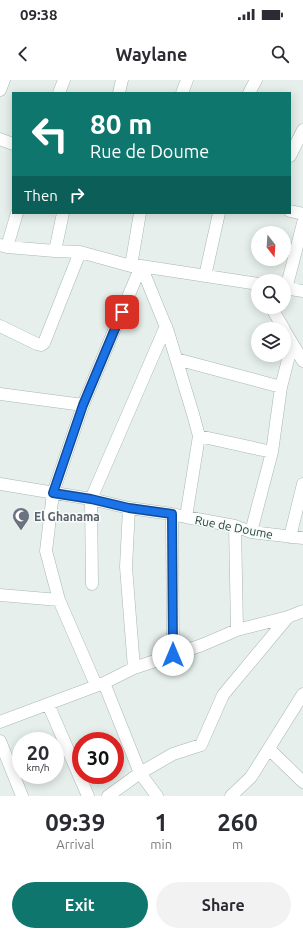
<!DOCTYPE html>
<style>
:root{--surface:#fff;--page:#f2f2f3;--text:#2b2b33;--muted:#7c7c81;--accent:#0f766e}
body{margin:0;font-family:Ubuntu,sans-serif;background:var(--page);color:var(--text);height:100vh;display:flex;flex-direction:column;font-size:15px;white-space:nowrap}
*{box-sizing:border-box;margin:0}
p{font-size:13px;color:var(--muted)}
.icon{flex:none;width:22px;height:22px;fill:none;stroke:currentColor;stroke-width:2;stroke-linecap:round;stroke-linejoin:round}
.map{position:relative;height:716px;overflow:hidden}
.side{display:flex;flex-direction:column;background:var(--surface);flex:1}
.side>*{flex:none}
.banner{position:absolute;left:12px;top:12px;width:279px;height:122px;border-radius:0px;box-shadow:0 2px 10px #0003;background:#0f766e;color:#fff;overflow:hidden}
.needle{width:26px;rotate:163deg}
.controls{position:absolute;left:251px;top:146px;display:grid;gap:8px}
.controls a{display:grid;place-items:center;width:40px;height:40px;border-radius:50%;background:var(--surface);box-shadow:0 2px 10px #0003;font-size:20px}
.speed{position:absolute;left:12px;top:652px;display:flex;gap:8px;font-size:20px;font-weight:700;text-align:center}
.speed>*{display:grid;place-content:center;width:52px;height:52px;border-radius:50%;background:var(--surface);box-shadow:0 2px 10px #0003;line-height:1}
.speed small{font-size:10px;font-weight:400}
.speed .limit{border:6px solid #d22;background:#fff;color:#111}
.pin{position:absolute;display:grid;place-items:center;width:34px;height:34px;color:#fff;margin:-17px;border-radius:8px;box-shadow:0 2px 6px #0006}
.me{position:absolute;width:44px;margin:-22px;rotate:0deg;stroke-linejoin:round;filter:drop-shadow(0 0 3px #0008)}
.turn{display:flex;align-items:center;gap:14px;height:84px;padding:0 12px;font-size:18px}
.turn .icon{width:52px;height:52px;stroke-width:2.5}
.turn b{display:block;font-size:28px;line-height:34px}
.then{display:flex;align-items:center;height:38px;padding:0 12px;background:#0003;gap:8px;font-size:15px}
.eta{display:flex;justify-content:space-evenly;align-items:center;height:68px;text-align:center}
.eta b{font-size:24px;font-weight:700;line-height:28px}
.cta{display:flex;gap:8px;margin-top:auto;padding:8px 12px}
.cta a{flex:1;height:46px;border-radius:24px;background:var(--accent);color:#fff;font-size:16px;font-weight:700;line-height:46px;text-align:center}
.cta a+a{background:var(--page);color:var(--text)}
.status{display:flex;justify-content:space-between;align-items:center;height:28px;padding:0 20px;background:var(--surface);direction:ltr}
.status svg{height:11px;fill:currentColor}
header{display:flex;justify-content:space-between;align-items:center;height:52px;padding:0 12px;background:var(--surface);font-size:18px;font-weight:700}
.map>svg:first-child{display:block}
</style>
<div class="status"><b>09:38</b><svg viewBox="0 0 49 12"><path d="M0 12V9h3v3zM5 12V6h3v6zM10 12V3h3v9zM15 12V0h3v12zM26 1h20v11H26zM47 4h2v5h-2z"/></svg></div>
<header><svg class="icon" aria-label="back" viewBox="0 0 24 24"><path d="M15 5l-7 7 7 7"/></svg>Waylane<svg class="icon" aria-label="search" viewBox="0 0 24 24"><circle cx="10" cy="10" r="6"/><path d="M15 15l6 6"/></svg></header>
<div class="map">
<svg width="303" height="716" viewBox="0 0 303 716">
<rect width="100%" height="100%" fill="#e6efeb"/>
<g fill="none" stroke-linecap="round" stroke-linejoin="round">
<defs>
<path id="minor" d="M0,10l4,-10
M59,13l5,-13
M119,13l3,-13
M182,13l5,-13
M249,13l7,-13
M0,59l13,5
M290,76l13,-26
M290,131l13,3
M0,165l7,2 48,4 25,1 51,14h10l117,18
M7,167l10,-34
M55,171l8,-38
M131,186l9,-53
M141,186l27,66 25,82 6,22 -13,81
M205,196l14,-63
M284,208l19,3
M286,209l17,-66
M271,227l13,22
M0,246l37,18 4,1 3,-2 36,-91
M284,250l19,31
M176,279l105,28
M0,314l83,11
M199,356l73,16
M0,404l91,15 38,9 43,6 14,3 49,9 16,6 52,6
M129,428l-3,59 8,101
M172,434l1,141
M235,446l2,104
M251,452l21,-80 9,-65 11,-43
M290,457l13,-53
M92,504l-1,-85 75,-173
M0,515l59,5
M104,603l36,90 17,23
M96,605l-37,-85 -13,-49 7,-58 30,-88 58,-139
M48,624l40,92
M0,642l104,-39 30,-15 68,-23 35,-15 51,-13 15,-6
M0,661l22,55
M269,669l34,33
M108,716l32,-23 33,-19 28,-9 22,-50 65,-78
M231,716l20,-19 52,-83"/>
</defs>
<use href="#minor" stroke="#a8b8b2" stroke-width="13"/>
<use href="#minor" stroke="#fff" stroke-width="12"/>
</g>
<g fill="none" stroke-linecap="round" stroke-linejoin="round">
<defs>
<path id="route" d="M122,232l-39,93 -30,88 38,6 38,9 43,6 1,141"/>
</defs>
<use href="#route" stroke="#114b97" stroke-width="10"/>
<use href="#route" stroke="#1a73e8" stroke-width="7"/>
</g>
<defs>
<symbol id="mosque-pin" viewBox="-11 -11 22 30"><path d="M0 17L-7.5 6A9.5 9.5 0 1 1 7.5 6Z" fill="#6b7280" stroke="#f7fbf9"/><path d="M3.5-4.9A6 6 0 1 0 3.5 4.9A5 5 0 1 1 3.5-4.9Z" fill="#fff"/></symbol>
</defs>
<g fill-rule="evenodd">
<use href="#mosque-pin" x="11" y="426" width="20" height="27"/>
</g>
<g text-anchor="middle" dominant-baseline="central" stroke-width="3" stroke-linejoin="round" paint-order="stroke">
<g font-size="12" font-weight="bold" fill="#5b616d" stroke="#f7fbf9" text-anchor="start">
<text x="34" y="436">El Ghanama</text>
</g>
<g font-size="12" fill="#24423a" stroke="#f7fbf9">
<text transform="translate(234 447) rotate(11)">Rue de Doume</text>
</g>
</g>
</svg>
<div class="controls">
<a><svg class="needle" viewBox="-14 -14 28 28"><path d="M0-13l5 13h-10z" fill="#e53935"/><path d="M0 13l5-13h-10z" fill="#7c7c81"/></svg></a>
<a><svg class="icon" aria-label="search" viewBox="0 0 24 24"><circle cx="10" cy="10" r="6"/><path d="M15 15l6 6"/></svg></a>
<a><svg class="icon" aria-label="layers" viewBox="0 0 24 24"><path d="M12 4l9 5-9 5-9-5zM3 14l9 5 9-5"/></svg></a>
</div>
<div class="speed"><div>20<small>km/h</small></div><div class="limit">30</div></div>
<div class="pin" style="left:122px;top:232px;background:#d93025"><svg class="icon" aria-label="arrive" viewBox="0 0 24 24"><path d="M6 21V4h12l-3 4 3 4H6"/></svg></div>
<svg class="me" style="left:173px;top:575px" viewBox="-20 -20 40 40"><circle r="19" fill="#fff"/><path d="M0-13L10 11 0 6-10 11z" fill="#1a73e8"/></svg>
<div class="banner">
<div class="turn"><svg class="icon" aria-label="left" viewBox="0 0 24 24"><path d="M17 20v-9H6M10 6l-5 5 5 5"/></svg><div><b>80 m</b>Rue de Doume</div></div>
<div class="then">Then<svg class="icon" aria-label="right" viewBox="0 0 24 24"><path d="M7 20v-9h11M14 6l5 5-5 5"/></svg></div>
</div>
</div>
<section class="side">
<div class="eta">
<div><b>09:39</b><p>Arrival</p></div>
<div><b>1</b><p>min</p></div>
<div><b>260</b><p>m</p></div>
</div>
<div class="cta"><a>Exit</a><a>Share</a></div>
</section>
